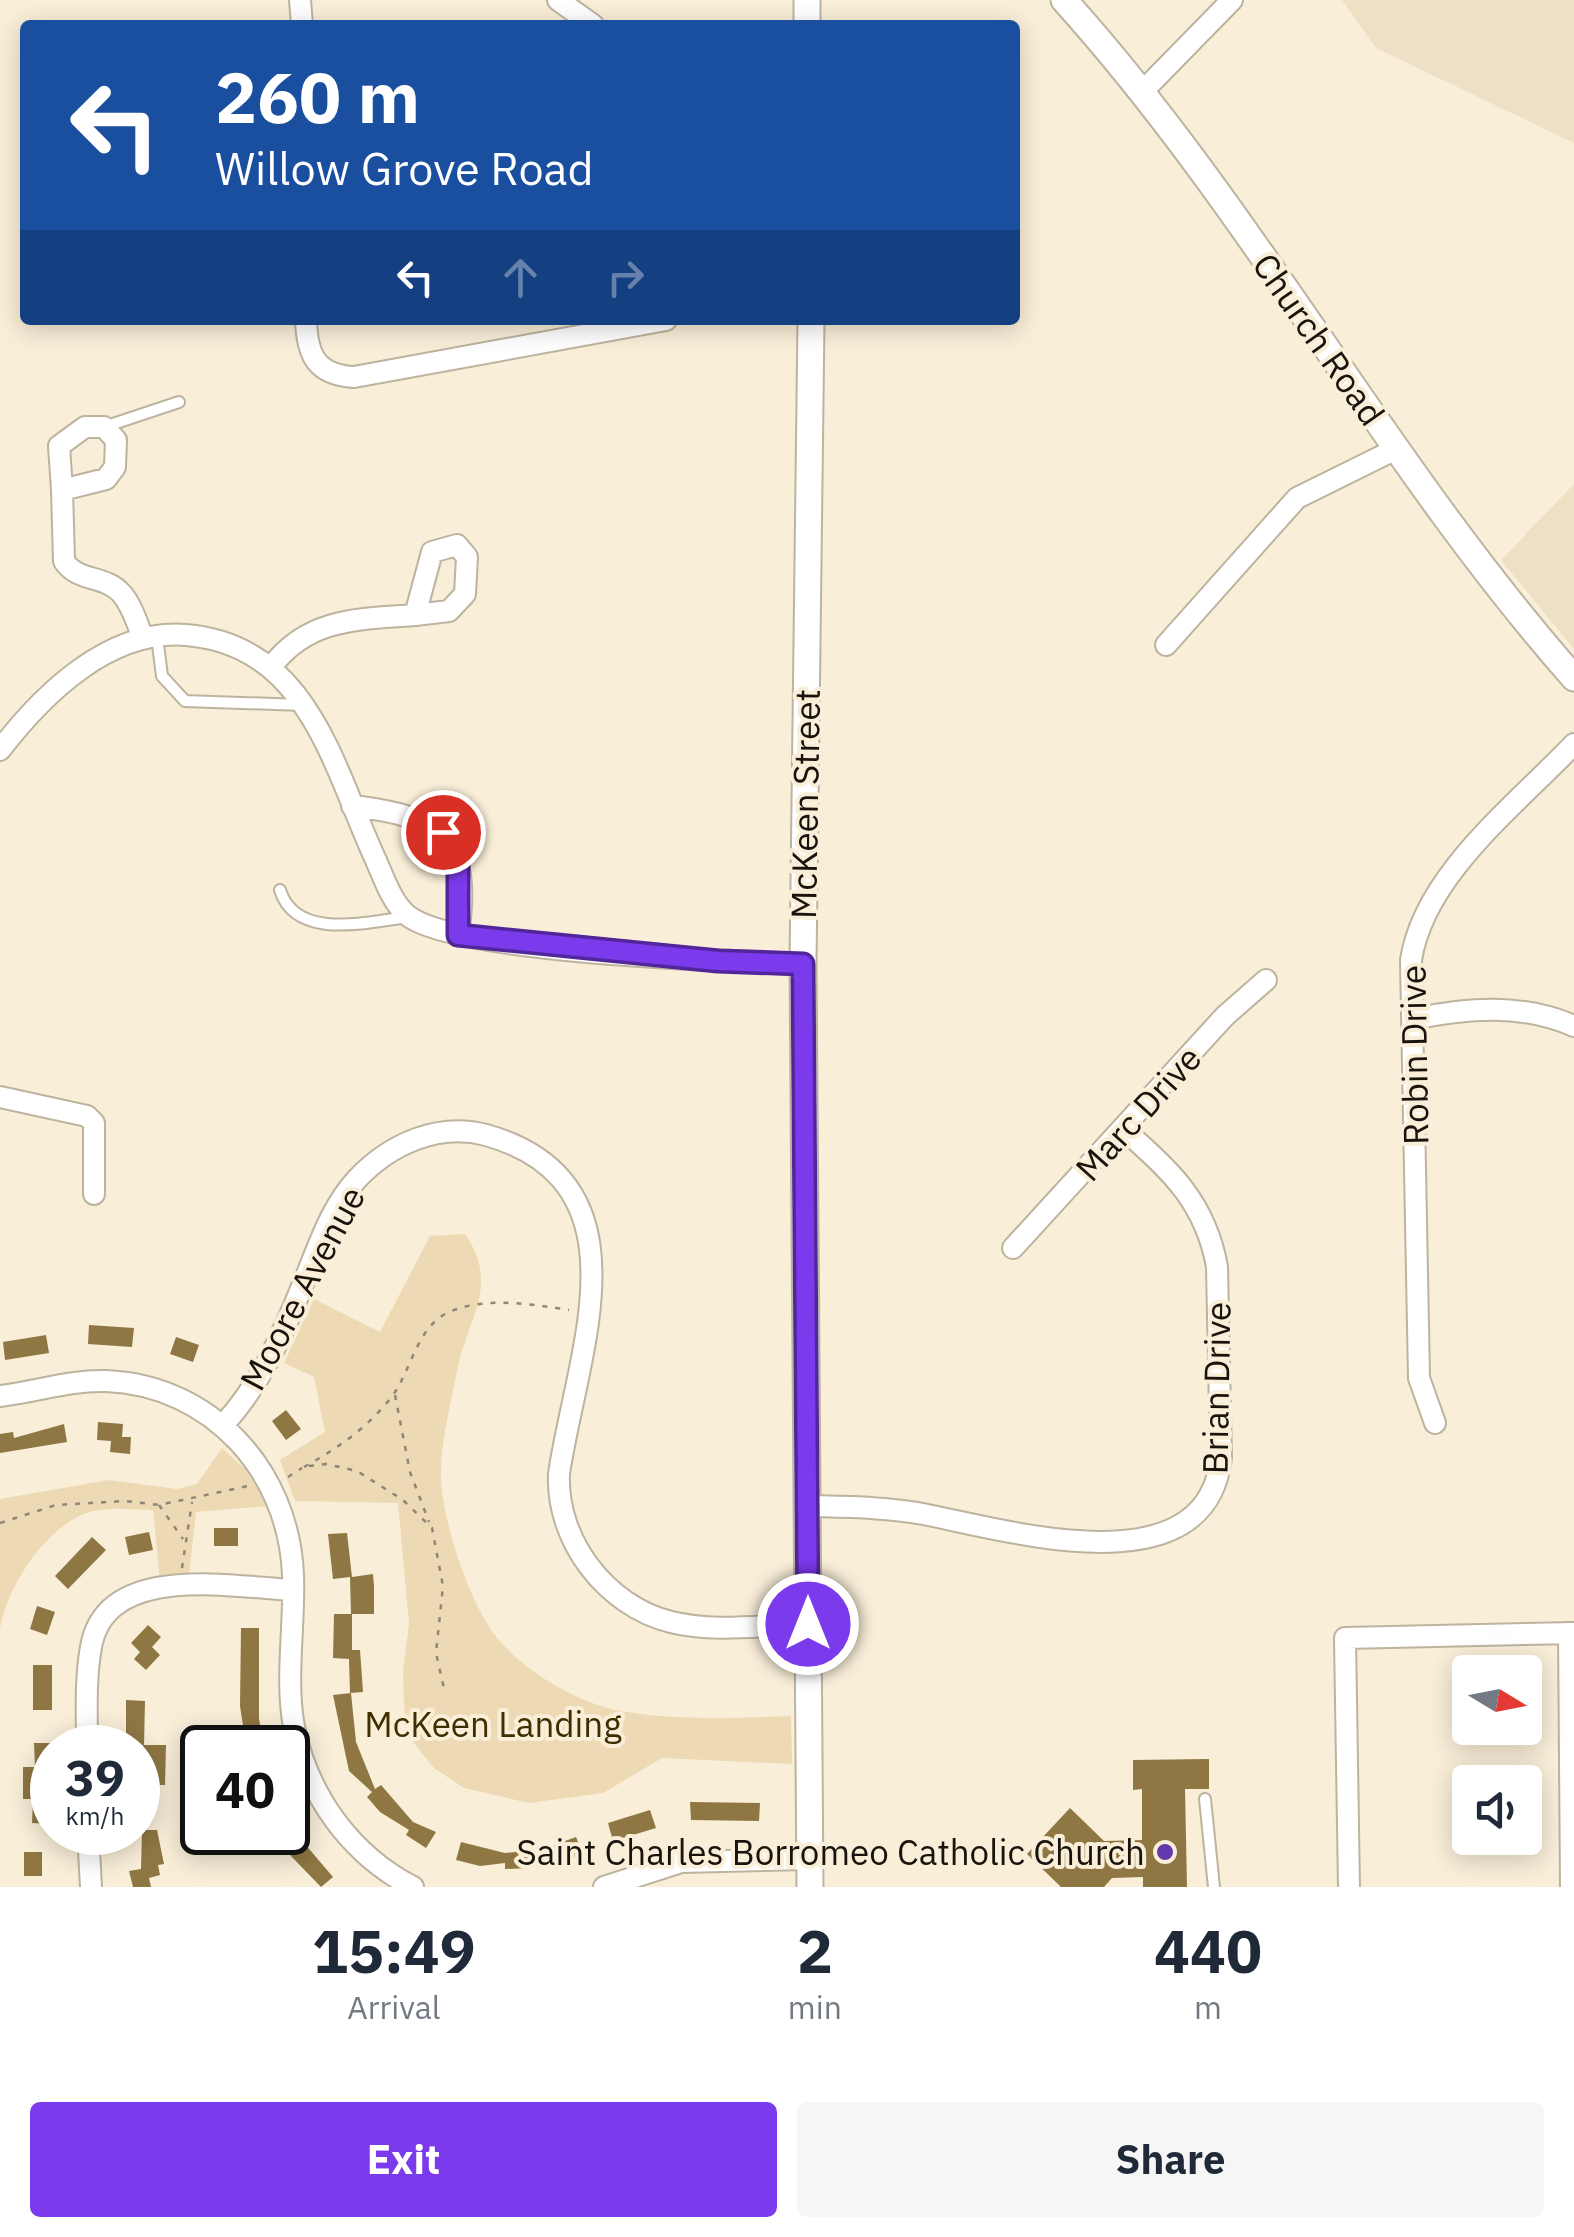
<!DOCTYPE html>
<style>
:root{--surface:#fff;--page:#f6f6f7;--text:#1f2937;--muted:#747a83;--accent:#7c3aed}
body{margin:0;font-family:"IBM Plex Sans",sans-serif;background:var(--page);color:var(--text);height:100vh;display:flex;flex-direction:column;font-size:38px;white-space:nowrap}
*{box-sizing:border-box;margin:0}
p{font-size:32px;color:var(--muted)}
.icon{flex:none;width:55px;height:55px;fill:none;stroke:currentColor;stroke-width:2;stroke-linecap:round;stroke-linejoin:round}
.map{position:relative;height:1887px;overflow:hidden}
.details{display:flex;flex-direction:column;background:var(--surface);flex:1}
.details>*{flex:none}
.guide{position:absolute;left:20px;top:20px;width:1000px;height:305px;border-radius:10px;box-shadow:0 5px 25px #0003;background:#1a4fa0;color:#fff;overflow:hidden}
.needle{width:65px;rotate:100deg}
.controls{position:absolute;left:1452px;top:1655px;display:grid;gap:20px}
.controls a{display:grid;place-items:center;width:90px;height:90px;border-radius:10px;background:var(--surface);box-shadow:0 5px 25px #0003;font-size:50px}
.speed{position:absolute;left:30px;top:1725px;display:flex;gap:20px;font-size:50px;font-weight:700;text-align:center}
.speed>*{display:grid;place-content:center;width:130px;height:130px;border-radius:50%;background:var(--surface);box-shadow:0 5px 25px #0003;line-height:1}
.speed small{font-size:25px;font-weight:400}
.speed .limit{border:5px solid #111;border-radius:15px;background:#fff;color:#111}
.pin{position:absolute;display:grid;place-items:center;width:85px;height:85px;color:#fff;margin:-42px;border:5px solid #fff;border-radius:50%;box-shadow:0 2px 10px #0007}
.me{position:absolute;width:110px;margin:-55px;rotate:0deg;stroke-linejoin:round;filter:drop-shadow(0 0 8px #0008)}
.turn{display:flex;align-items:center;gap:35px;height:210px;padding:0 30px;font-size:45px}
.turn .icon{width:130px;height:130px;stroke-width:2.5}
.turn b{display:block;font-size:70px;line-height:85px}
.lanes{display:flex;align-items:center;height:95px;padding:0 30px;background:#0003;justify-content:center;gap:50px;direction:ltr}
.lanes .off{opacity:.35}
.eta{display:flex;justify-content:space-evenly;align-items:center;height:170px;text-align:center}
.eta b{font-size:60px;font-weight:700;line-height:70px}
.cta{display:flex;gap:20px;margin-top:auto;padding:20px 30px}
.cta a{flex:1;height:115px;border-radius:10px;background:var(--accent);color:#fff;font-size:40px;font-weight:700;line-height:115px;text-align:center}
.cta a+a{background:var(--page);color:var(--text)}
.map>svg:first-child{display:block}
</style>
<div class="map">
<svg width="1574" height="1887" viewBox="0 0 1574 1887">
<rect width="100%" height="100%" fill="#f9eed8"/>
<path fill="#eee0c4" d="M1342,0h232v143l-198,-95z
M1574,484v165l-73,-89z"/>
<path fill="#eddab4" d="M465,1234c36,52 2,84 -8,137 -6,31 -15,66 -16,97 -2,45 27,131 53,166 25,34 80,67 121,76 57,11 118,8 176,6l1,48 -130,-6 -59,35 -74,10 -65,-15 -30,-20 -29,-36 -2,-61 6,-47 -11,-121 -103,-2 -15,-41 45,-28 -11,-55 -30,-14 30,-64 66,33 50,-96z
M222,1448l24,22 22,36 -72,6 -7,65 -29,4 -7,-71c-20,0 -44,-4 -64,2 -43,14 -82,74 -89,117v-130l109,-19 68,9 20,-5z"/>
<path fill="#8f7743" d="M89,1325l45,3 -2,19 -44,-3z
M46,1335l3,18 -44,7 -2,-18z
M176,1337l23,8 -6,17 -23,-8z
M286,1410l15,19 -15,11 -14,-19z
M98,1422l25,2 -1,13h9l-1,17 -20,-2 1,-11 -14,-1z
M64,1424l3,18 -67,11v-19l13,-2 1,6z
M214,1528h24v18h-24z
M149,1532l4,18 -24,5 -4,-18z
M347,1533l5,44 21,-3 1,12v28h-22v36h8l3,42 -13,1 -1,-34 -16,-1 1,-44h17l-1,-37 -17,2 -5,-45z
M92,1537l14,13 -38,39 -13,-13z
M37,1606l18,6 -8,23 -17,-6z
M148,1625l13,12 -9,10 8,8 -14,15 -12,-11 6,-7 -9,-9z
M241,1628h18v91l5,24 -18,2 -6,-39z
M33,1665h19v45h-19z
M351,1693l5,49 19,47 6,-4 32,37 23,10 -10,16 -20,-13 3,-5 -29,-18 -13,-15 5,-5 -23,-21 -16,-76z
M126,1700l19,1 -1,44h22l-1,40h-22v-40h-17z
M34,1743h18v24h-17z
M1209,1759v30h-24l2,98h-44v-10l-31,1 -8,9h-43l-34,-33 43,-46 34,33 38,-1v-51l-9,1v-30z
M23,1767h23l5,57 -19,-1 1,-24h-10z
M690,1802l70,1 -1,18 -68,-1z
M650,1810l6,18 -43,13 -5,-18z
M142,1830h15l7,34 -6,1 2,10 -11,3 2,9h-18l-4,-16 12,-2z
M576,1837l7,17 -23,8 -2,-6 -28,12 -25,1v-6l-25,3 -24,-6 5,-18 44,11 50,-5 -1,-3z
M304,1843l29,34 -12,10 -31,-32z
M24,1852h18v24h-18z"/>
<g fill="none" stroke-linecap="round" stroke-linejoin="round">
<defs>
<path id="service" d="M104,427l75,-25
M157,637l5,39 23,25 118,4
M280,890c16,51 87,32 128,27
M1205,1799l9,88"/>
<path id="minor" d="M300,0l2,25
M558,0l35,25
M1142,92l90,-92
M306,320c1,36 11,55 48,57l312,-57
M85,427h19l12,13 -1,27 -9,12 -44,11 -3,-44z
M62,490l2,71c13,21 41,14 57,32 11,12 16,30 22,45
M457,545l10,12 -2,37 -16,17 -34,4 17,-63z
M1166,645l131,-147 99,-49
M272,666c36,-48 87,-47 143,-51
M0,750c43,-56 109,-121 186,-115 121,10 146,128 188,221 9,19 17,46 33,59 45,38 325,46 396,49
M352,806c91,10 120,34 106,129
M1413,1019c55,-11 108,-16 161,7
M0,1097l87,19 7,7v71
M1013,1248l212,-232 41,-36
M0,1396c36,-4 69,-16 106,-15 105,4 183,90 187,194 2,49 -8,104 1,152 14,69 57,128 119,160
M1435,1423l-16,-45 -8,-418c13,-85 105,-155 163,-216
M224,1424c37,-40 61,-95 81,-145 14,-34 26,-72 52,-100 33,-35 82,-57 129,-44 167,47 90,220 73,339 -3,66 47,132 112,148 44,11 92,3 138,2
M808,1506c38,1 78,1 115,8 84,16 283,77 298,-56l-4,-191c-11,-63 -46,-97 -93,-137
M1569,1633l2,254
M87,1748c0,-33 -2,-68 4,-101 15,-85 140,-60 202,-57
M88,1832l3,55
M604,1887l77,-25 129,-3
M1349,1887l-4,-249 229,-5"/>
<path id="tertiary" d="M1064,0c190,211 322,465 510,678
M807,25v-25
M810,1887l-7,-923 8,-644"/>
</defs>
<use href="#service" stroke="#bdb39f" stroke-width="14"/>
<use href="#minor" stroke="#bdb39f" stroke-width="24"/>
<use href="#tertiary" stroke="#bdb39f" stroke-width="29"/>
<path stroke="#8e8677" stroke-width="2.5" stroke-dasharray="5 8" stroke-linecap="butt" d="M395,1395l15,77 19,50
M309,1466l17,-2 31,7 46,29 29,28 11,58 -7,67 9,40
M304,1467c34,-19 65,-40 89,-72 18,-25 24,-67 54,-82 36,-17 84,-9 122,-3
M288,1477l14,-9
M159,1505l24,34
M0,1523l56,-18 69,-4 34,4 89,-19
M182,1568l10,-66"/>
<use href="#service" stroke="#fff" stroke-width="10"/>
<use href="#minor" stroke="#fff" stroke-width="20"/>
<use href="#tertiary" stroke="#fff" stroke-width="25"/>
</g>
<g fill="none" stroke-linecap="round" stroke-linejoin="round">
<defs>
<path id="route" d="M443,832l15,30v73l260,26 85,3 5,660"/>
</defs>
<use href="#route" stroke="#51269a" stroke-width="25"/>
<use href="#route" stroke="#7c3aed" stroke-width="18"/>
</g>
<circle fill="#6439b0" stroke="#f9eed8" stroke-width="4" cx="1165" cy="1852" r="10"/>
<g text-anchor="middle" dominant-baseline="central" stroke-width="8" stroke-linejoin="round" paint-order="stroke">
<g font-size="35" fill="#18140d" stroke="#f9eed8">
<text transform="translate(1319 339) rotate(55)">Church Road</text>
<text transform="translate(805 804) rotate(-89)">McKeen Street</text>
<text transform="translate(1414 1055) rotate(-91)">Robin Drive</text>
<text transform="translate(1138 1113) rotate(-48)">Marc Drive</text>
<text transform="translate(302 1288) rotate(-62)">Moore Avenue</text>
<text transform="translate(1216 1388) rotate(-89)">Brian Drive</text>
</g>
<g font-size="35" fill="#402e01" stroke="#f9eed8">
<text x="493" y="1724">McKeen Landing</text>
</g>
<g font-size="35" fill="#18140d" stroke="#f9eed8" text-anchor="end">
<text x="1145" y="1852">Saint Charles Borromeo Catholic Church</text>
</g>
</g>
</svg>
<div class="controls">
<a><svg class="needle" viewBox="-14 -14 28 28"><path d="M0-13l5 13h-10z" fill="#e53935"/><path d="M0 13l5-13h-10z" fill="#747a83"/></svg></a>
<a><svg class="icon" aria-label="sound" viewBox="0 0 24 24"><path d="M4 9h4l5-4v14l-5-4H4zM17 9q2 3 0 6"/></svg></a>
</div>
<div class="speed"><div>39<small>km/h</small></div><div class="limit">40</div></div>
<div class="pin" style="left:443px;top:832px;background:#d93025"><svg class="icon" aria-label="arrive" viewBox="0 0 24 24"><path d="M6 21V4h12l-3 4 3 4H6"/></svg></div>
<svg class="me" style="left:808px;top:1624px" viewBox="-20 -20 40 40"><circle r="17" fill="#7c3aed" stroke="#fff" stroke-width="3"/><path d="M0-11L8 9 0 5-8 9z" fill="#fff"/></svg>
<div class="guide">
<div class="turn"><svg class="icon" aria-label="left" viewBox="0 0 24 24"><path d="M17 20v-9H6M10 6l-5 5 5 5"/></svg><div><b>260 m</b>Willow Grove Road</div></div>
<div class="lanes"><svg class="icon" aria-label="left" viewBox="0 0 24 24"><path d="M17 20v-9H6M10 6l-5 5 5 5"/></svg><svg class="icon off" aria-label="ahead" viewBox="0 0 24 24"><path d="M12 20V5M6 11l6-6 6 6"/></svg><svg class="icon off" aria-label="right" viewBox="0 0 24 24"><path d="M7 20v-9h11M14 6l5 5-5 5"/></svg></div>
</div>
</div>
<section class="details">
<div class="eta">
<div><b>15:49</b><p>Arrival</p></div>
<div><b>2</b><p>min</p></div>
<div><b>440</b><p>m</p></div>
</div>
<div class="cta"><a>Exit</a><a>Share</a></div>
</section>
